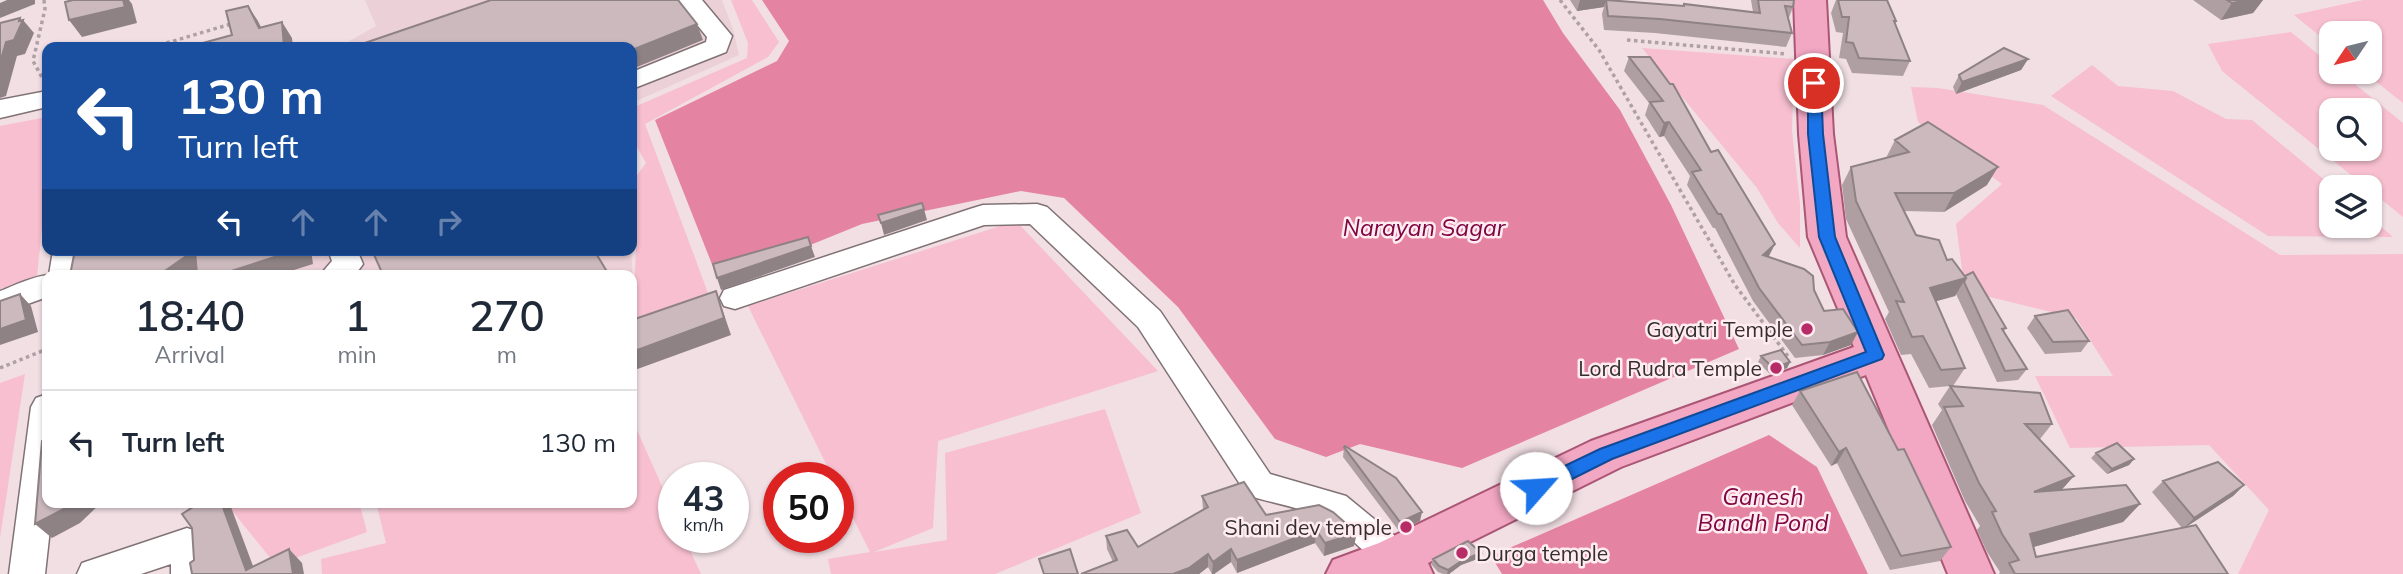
<!DOCTYPE html>
<style>
:root{--surface:#fff;--page:#f2f2f3;--text:#1f2937;--muted:#747a83;--line:#e0e1e3}
body{margin:0;font-family:Mulish,sans-serif;background:var(--page);color:var(--text);height:100vh;display:flex;flex-direction:column;font-size:26px;white-space:nowrap}
*{box-sizing:border-box;margin:0}
p{font-size:23px;color:var(--muted)}
.icon{flex:none;width:38px;height:38px;fill:none;stroke:currentColor;stroke-width:2;stroke-linecap:round;stroke-linejoin:round}
.map{position:relative;flex:1;overflow:hidden}
.side{position:absolute;left:42px;top:270px;width:595px;height:238px;display:flex;flex-direction:column;background:var(--surface);border-radius:14px;box-shadow:0 2px 5px #0004}
.side>*{flex:none}
.guide{position:absolute;left:42px;top:42px;width:595px;height:214px;border-radius:14px;box-shadow:0 2px 5px #0004;background:#1a4fa0;color:#fff;overflow:hidden}
.needle{width:46px;rotate:235deg}
.fabs{position:absolute;left:2319px;top:21px;display:grid;gap:14px}
.fabs a{display:grid;place-items:center;width:63px;height:63px;border-radius:14px;background:var(--surface);box-shadow:0 2px 5px #0004;font-size:35px}
.speed{position:absolute;left:658px;top:462px;display:flex;gap:14px;font-size:35px;font-weight:700;text-align:center}
.speed>*{display:grid;place-content:center;width:91px;height:91px;border-radius:50%;background:var(--surface);box-shadow:0 2px 5px #0004;line-height:1}
.speed small{font-size:18px;font-weight:400}
.speed .limit{border:10px solid #d22;background:#fff;color:#111}
.pin{position:absolute;display:grid;place-items:center;width:60px;height:60px;color:#fff;margin:-30px;border:4px solid #fff;border-radius:50%;box-shadow:0 2px 7px #0007}
.me{position:absolute;width:77px;margin:-38px;rotate:64deg;stroke-linejoin:round;filter:drop-shadow(0 0 5px #0008)}
.turn{display:flex;align-items:center;gap:24px;height:147px;padding:0 21px;font-size:32px}
.turn .icon{width:91px;height:91px;stroke-width:2.5}
.turn b{display:block;font-size:49px;line-height:60px}
.lanes{display:flex;align-items:center;height:66px;padding:0 21px;background:#0003;justify-content:center;gap:35px;direction:ltr}
.lanes .off{opacity:.35}
.eta{display:flex;justify-content:space-evenly;align-items:center;height:119px;text-align:center}
.eta b{font-size:42px;font-weight:600;line-height:49px}
ul{padding:0;list-style:none}
li{display:flex;align-items:center;gap:21px;height:105px;padding:0 21px;border-top:2px solid var(--line)}
li div{flex:1}
li b{display:block;font-size:26px}
li em{font-style:normal}
.map>svg:first-child{display:block}
</style>
<div class="map">
<svg width="2403" height="574" viewBox="0 0 2403 574">
<rect width="100%" height="100%" fill="#f1dfe4"/>
<path fill="#ebd0d7" d="M365,0h357l11,29 6,26 -107,48v-56h-293l37,-21z
M284,250h347l4,58 -3,1v-34h-423z"/>
<path fill="#f7bfcf" fill-rule="evenodd" d="M731,0h21l27,42 -11,15 -123,67 66,177 -79,30 4,-81 -4,-30v-38l14,-19 -14,-25v-30l115,-50 1,-15z
M2363,0h40v103l-39,-31h6v-39h-39v12l-37,-30z
M2291,32l40,33v7h9l63,51v94l-181,-146 -14,-27zM2331,110h39v39h-39z
M1642,48l152,11 -2,72 8,73v44l-22,-25 -21,-35z
M2092,65l26,21 55,5 53,28 26,1 81,67h-2v39h39v-9l23,20 -125,-1 -217,-140z
M1911,87l27,1 105,17 237,150 123,-1v320h-165l31,-64 -60,-65 -139,3 -35,-72h78l-37,-58 -111,-27 -9,-67 46,-40 -84,-62z
M47,117v64l-10,95 -37,13v-163z
M1016,221l142,150 -220,70 -5,87 -59,24 73,-12 -2,-87 160,-44 36,104 -146,61h-164l-3,-15 42,-7 -32,-64v-10h-5l-85,-172z
M25,374l-25,164v-155z
M632,419l42,94v24h10l17,37h-379l-1,-15 65,-16 -10,-41h256z
M225,502h134l8,30 -91,33z"/>
<path fill="#e583a3" d="M762,0h781l20,33 57,77 51,95 68,144 -277,119 -102,-24 -34,13 -51,-18 -97,-132 -114,-109 -43,-7 -159,33 -143,58 -64,-162 122,-59 12,-20z
M1769,435l48,32 51,107h-366l-11,-18z"/>
<g fill="none" stroke-linecap="round" stroke-linejoin="round">
<defs>
<path id="minor" d="M677,0h25l30,36 -6,16 -94,37v-17l74,-30 1,-5z
M47,91v16l-47,11v-18z
M1037,204l10,3 113,104 110,163 76,22 61,50 6,11 -6,11c-35,6 -56,-38 -85,-51 -23,-10 -51,-14 -75,-22l-109,-168 -108,-103 -46,1 -249,84 -11,-3 -4,-8 4,-8 249,-82 10,-3z
M53,250h29l-3,25h-32v22l-47,17v-23c16,-6 33,-15 49,-16z
M328,250h29l6,14 -8,11h-35l12,-14z
M47,394v108h6l-8,72h-36l22,-167 5,-9z
M187,528l12,4 5,11 3,31h-36v-10l-30,10h-64l5,-11z"/>
<path id="major" d="M1794,0h32l7,134 13,103 148,337h-46l-82,-199 -245,92 -193,96 5,11h-107l7,-14 46,-17 212,-102 263,-94 -46,-110 -9,-103z"/>
</defs>
<use href="#minor" stroke="#817276" stroke-width="3"/>
<use href="#major" stroke="#ab5674" stroke-width="4"/>
<path stroke="#aea0a4" stroke-width="3.5" stroke-dasharray="3.5 3.5" stroke-linecap="butt" d="M44,0l1,9 -12,52 11,20
M1560,0l39,50 136,235 55,74
M1627,40l160,14
M153,47l78,-23
M0,368l47,-19"/>
<use href="#minor" fill="#fff" fill-rule="evenodd"/>
<use href="#major" fill="#f2a7c2" fill-rule="evenodd"/>
</g>
<path fill="#af9fa3" d="M1570,0h44l69,6 1,-2 69,8 -2,-12h43l-1,7 -5,13 4,13 -6,14 -131,-14 -51,-3 -2,-16 2,-7 -27,4z
M1836,0h51l9,21 -1,3 15,37 -7,15 -51,-3 -6,-14 -7,-1 4,-25 -7,-1 -5,-19z
M2193,0h70l-10,13 -32,7z
M1629,57h21l119,200 45,33 10,21 27,34 -28,10 -28,3 -42,-57 -38,-73h-2l-26,-43 3,-9 -26,-40 -5,1 -14,-22 4,-12 -25,-32z
M2028,59l-7,11 -65,24 -3,-7 6,-12z
M1895,140l92,45 -43,27 -40,-1 12,24 31,25 59,68 -2,3 23,38 -9,11 -21,2 -41,-88 -1,2 -19,5 29,67 -12,18 99,38 -12,15 22,51 78,14 -17,18 -89,25 2,10 146,-29 -30,-36 11,-11 81,4 -11,11 -47,31 42,47h-229l1,-2 -13,-20 -10,-22 3,-4 -15,-25 -33,-76 10,-15 -4,-6 12,-18 -21,2 -18,-34 -10,1 -16,-36 4,-7 -43,-93 -4,-34 9,-18 35,-9z
M2035,316l54,25 -8,11 -36,2 -18,-26z
M1761,356l29,6 -3,6 -17,6 -12,-12z
M1800,391l98,59 53,97 -11,14 -50,9 -53,-107 -6,3 -39,-61z
M1344,447l76,74 -21,10 -56,-74z
M2096,453l38,6 -5,6 -22,9 -16,-16z
M1202,496l64,19 53,-10 35,41 -30,10 -9,-13 -78,30 -6,-11 -17,12h-2l-4,-7 -9,7h-118l32,-12 -6,-13 -1,-13 32,11 65,-37z
M1481,553l-1,5 -19,7 -12,9h-6l-5,-2 -7,-8 2,-5z"/>
<path fill="#8e8285" d="M7,0h28v4l-35,14v-15z
M123,0h6l3,4 5,19 -55,14 -13,-17z
M1580,0h26l-2,7 -27,4z
M2249,0h14l-10,13 -32,7 11,-17z
M248,6l10,15 11,23 -10,-16z
M20,18l2,3 1,-1 11,13 -9,21 -8,2 -11,40 -6,2v-35l6,-21z
M282,22l10,16 1,9h-11z
M697,24l6,16 -71,29v-19z
M2028,59l-7,11 -65,24 6,-12z
M1669,122l-5,14 -5,1 5,-14z
M1998,167l-11,18 -43,27 10,-19z
M924,209l3,11 -43,15 -3,-12z
M1775,244l-7,14 -5,-3z
M811,246l4,11 -94,33 -4,-12z
M195,250l13,16 -14,9h-35z
M296,250h15l2,14 -35,11h-59z
M1966,278l-11,18 -36,10 11,-18z
M716,291l15,44 -99,36v-19z
M20,294l11,12 7,26 -38,13v-16z
M1858,332l-7,13 -28,10 7,-13z
M1790,362l-3,6 -17,6 3,-6z
M1846,448l-9,15 -6,3 8,-14z
M2134,459l-5,6 -22,9 5,-5z
M2074,476l-16,18 -24,-2z
M2244,485l-11,11 -50,33 11,-11z
M71,502h31l-22,21 -28,15 -17,-14z
M221,502h6l4,5 25,67 -10,-4z
M2140,504l-17,18 -108,30 15,-18z
M1422,512l-2,9 -21,10 1,-9z
M1316,530l-1,13 -78,30v-13z
M1357,533l-3,13 -30,10 1,-13z
M289,549l13,14 2,11h-11z
M1231,549v13l-17,12h-2l1,-12z
M1481,553l-1,5 -19,7 -12,9h-2l1,-4 15,-10z
M1208,554v13l-9,7h-26z"/>
<path fill="#cbb9be" stroke="#8e8285" stroke-width="2" d="M73,0h50l2,7 -56,13 -4,-18z
M491,0h187l19,24 -65,26v-3h-279z
M1606,0l78,6v-2l76,9 -2,-13h36l-1,7 -8,-1 7,27 -132,-14 -52,-3z
M1838,0h49l9,21h-2l16,40 -51,-3 -6,-15 -7,-1 3,-25h-7z
M2227,0h22l-17,3z
M248,6l11,22 23,-6 2,25h-85v-3l33,-9 -6,-24z
M20,18l-1,3 4,-1 -9,20 -8,2 -6,21v-40z
M2004,48l24,11 -66,23 -3,-7z
M1629,57h21l20,27h3l38,68 7,-2 57,94 -12,11 41,14 9,7 1,14 10,21 19,-2 15,23 -28,10 -28,3 -43,-57 -38,-74h-3l-26,-42 9,-2 -32,-48 -5,1 -14,-21 13,-1z
M1928,122l70,45 -44,26h-59l21,42 23,5 8,20 5,-1 14,19 -36,10 35,80 -24,2 -18,-34 -11,1 -16,-36 8,1 -48,-101 -5,-34 58,-15 -14,-12z
M922,203l2,6 -43,14 -3,-8z
M808,237l3,9 -94,32 -4,-14z
M75,250h221l-77,25h-22l-2,-25 -36,25h-89z
M372,250h222l15,25h-226z
M1973,272l33,56 -4,1 25,40 -22,2 -41,-89 2,-4 -1,-2z
M716,291l8,27 -92,34v-32z
M20,294l6,26 -26,9v-28z
M2068,310l21,31 -36,1 -18,-26z
M1781,350l9,12 -17,6 -12,-12z
M1857,372l41,78 6,-1 47,98 -50,9 -55,-108 -7,4 -39,-61z
M1950,386l90,7 12,31h-27l49,52 -40,16 92,-7 14,19 -110,30 6,23 160,-32 32,49h-213l-6,-11 10,-3 -17,-26 -10,-22 4,-1 -17,-28 -35,-76 19,-1z
M47,439v63h24l-7,7 -29,15 7,-83z
M2117,443l17,16 -22,10 -16,-16z
M1345,446l51,32 26,34 -22,10 -56,-75z
M2218,462l26,23 -50,33 -31,-37z
M1244,482l22,33 53,-10 14,7 24,21 -32,10 -9,-13 -79,30 -6,-11 -18,13 -5,-8 -19,14 -16,6h-92l36,-14 -11,-24 21,-6 11,17 70,-40 -6,-11z
M201,502h20l25,68 43,-21 4,25h-101l-2,-11 4,-3 -2,-32 -10,-14z
M1468,541l13,12 -18,7 -15,10 -9,-4 -6,-7z
M1070,549l8,25h-34l-5,-15z"/>
<path fill="#1a73e8" stroke="#114b97" stroke-width="2" d="M1814,79l7,4 2,51 12,103 49,118 -2,4 -270,100 -70,35 -6,2 -7,-2 -2,-6 2,-5 71,-34 266,-97 -47,-115 -11,-103v-51z"/>
<g fill="#b62c67" stroke="#ffecf1" stroke-width="2.5">
<circle cx="1807" cy="329" r="7"/>
<circle cx="1776" cy="368" r="7"/>
<circle cx="1406" cy="527" r="7"/>
<circle cx="1462" cy="553" r="7"/>
</g>
<g text-anchor="middle" dominant-baseline="central" stroke-width="5" stroke-linejoin="round" paint-order="stroke">
<g font-size="21" fill="#352e30" stroke="#ffecf1" text-anchor="end">
<text x="1793" y="329">Gayatri Temple</text>
<text x="1762" y="368">Lord Rudra Temple</text>
<text x="1392" y="527">Shani dev temple</text>
<text x="1476" y="553" text-anchor="start">Durga temple</text>
</g>
<g font-size="23" font-style="italic" fill="#800642" stroke="#ffecf1">
<text x="1424" y="227">Narayan Sagar</text>
<text x="1763" y="496">Ganesh<tspan x="1763" dy="26">Bandh Pond</tspan></text>
</g>
</g>
</svg>
<div class="fabs">
<a><svg class="needle" viewBox="-14 -14 28 28"><path d="M0-13l5 13h-10z" fill="#e53935"/><path d="M0 13l5-13h-10z" fill="#747a83"/></svg></a>
<a><svg class="icon" aria-label="search" viewBox="0 0 24 24"><circle cx="10" cy="10" r="6"/><path d="M15 15l6 6"/></svg></a>
<a><svg class="icon" aria-label="layers" viewBox="0 0 24 24"><path d="M12 4l9 5-9 5-9-5zM3 14l9 5 9-5"/></svg></a>
</div>
<div class="speed"><div>43<small>km/h</small></div><div class="limit">50</div></div>
<div class="pin" style="left:1814px;top:83px;background:#d93025"><svg class="icon" aria-label="arrive" viewBox="0 0 24 24"><path d="M6 21V4h12l-3 4 3 4H6"/></svg></div>
<svg class="me" style="left:1536px;top:488px" viewBox="-20 -20 40 40"><circle r="19" fill="#fff"/><path d="M0-13L10 11 0 6-10 11z" fill="#1a73e8"/></svg>
<div class="guide">
<div class="turn"><svg class="icon" aria-label="left" viewBox="0 0 24 24"><path d="M17 20v-9H6M10 6l-5 5 5 5"/></svg><div><b>130 m</b>Turn left</div></div>
<div class="lanes"><svg class="icon" aria-label="left" viewBox="0 0 24 24"><path d="M17 20v-9H6M10 6l-5 5 5 5"/></svg><svg class="icon off" aria-label="ahead" viewBox="0 0 24 24"><path d="M12 20V5M6 11l6-6 6 6"/></svg><svg class="icon off" aria-label="ahead" viewBox="0 0 24 24"><path d="M12 20V5M6 11l6-6 6 6"/></svg><svg class="icon off" aria-label="right" viewBox="0 0 24 24"><path d="M7 20v-9h11M14 6l5 5-5 5"/></svg></div>
</div>
<section class="side">
<div class="eta">
<div><b>18:40</b><p>Arrival</p></div>
<div><b>1</b><p>min</p></div>
<div><b>270</b><p>m</p></div>
</div>
<ul>
<li><svg class="icon" aria-label="left" viewBox="0 0 24 24"><path d="M17 20v-9H6M10 6l-5 5 5 5"/></svg><div><b>Turn left</b></div><em>130 m</em></li>
</ul>
</section>
</div>
